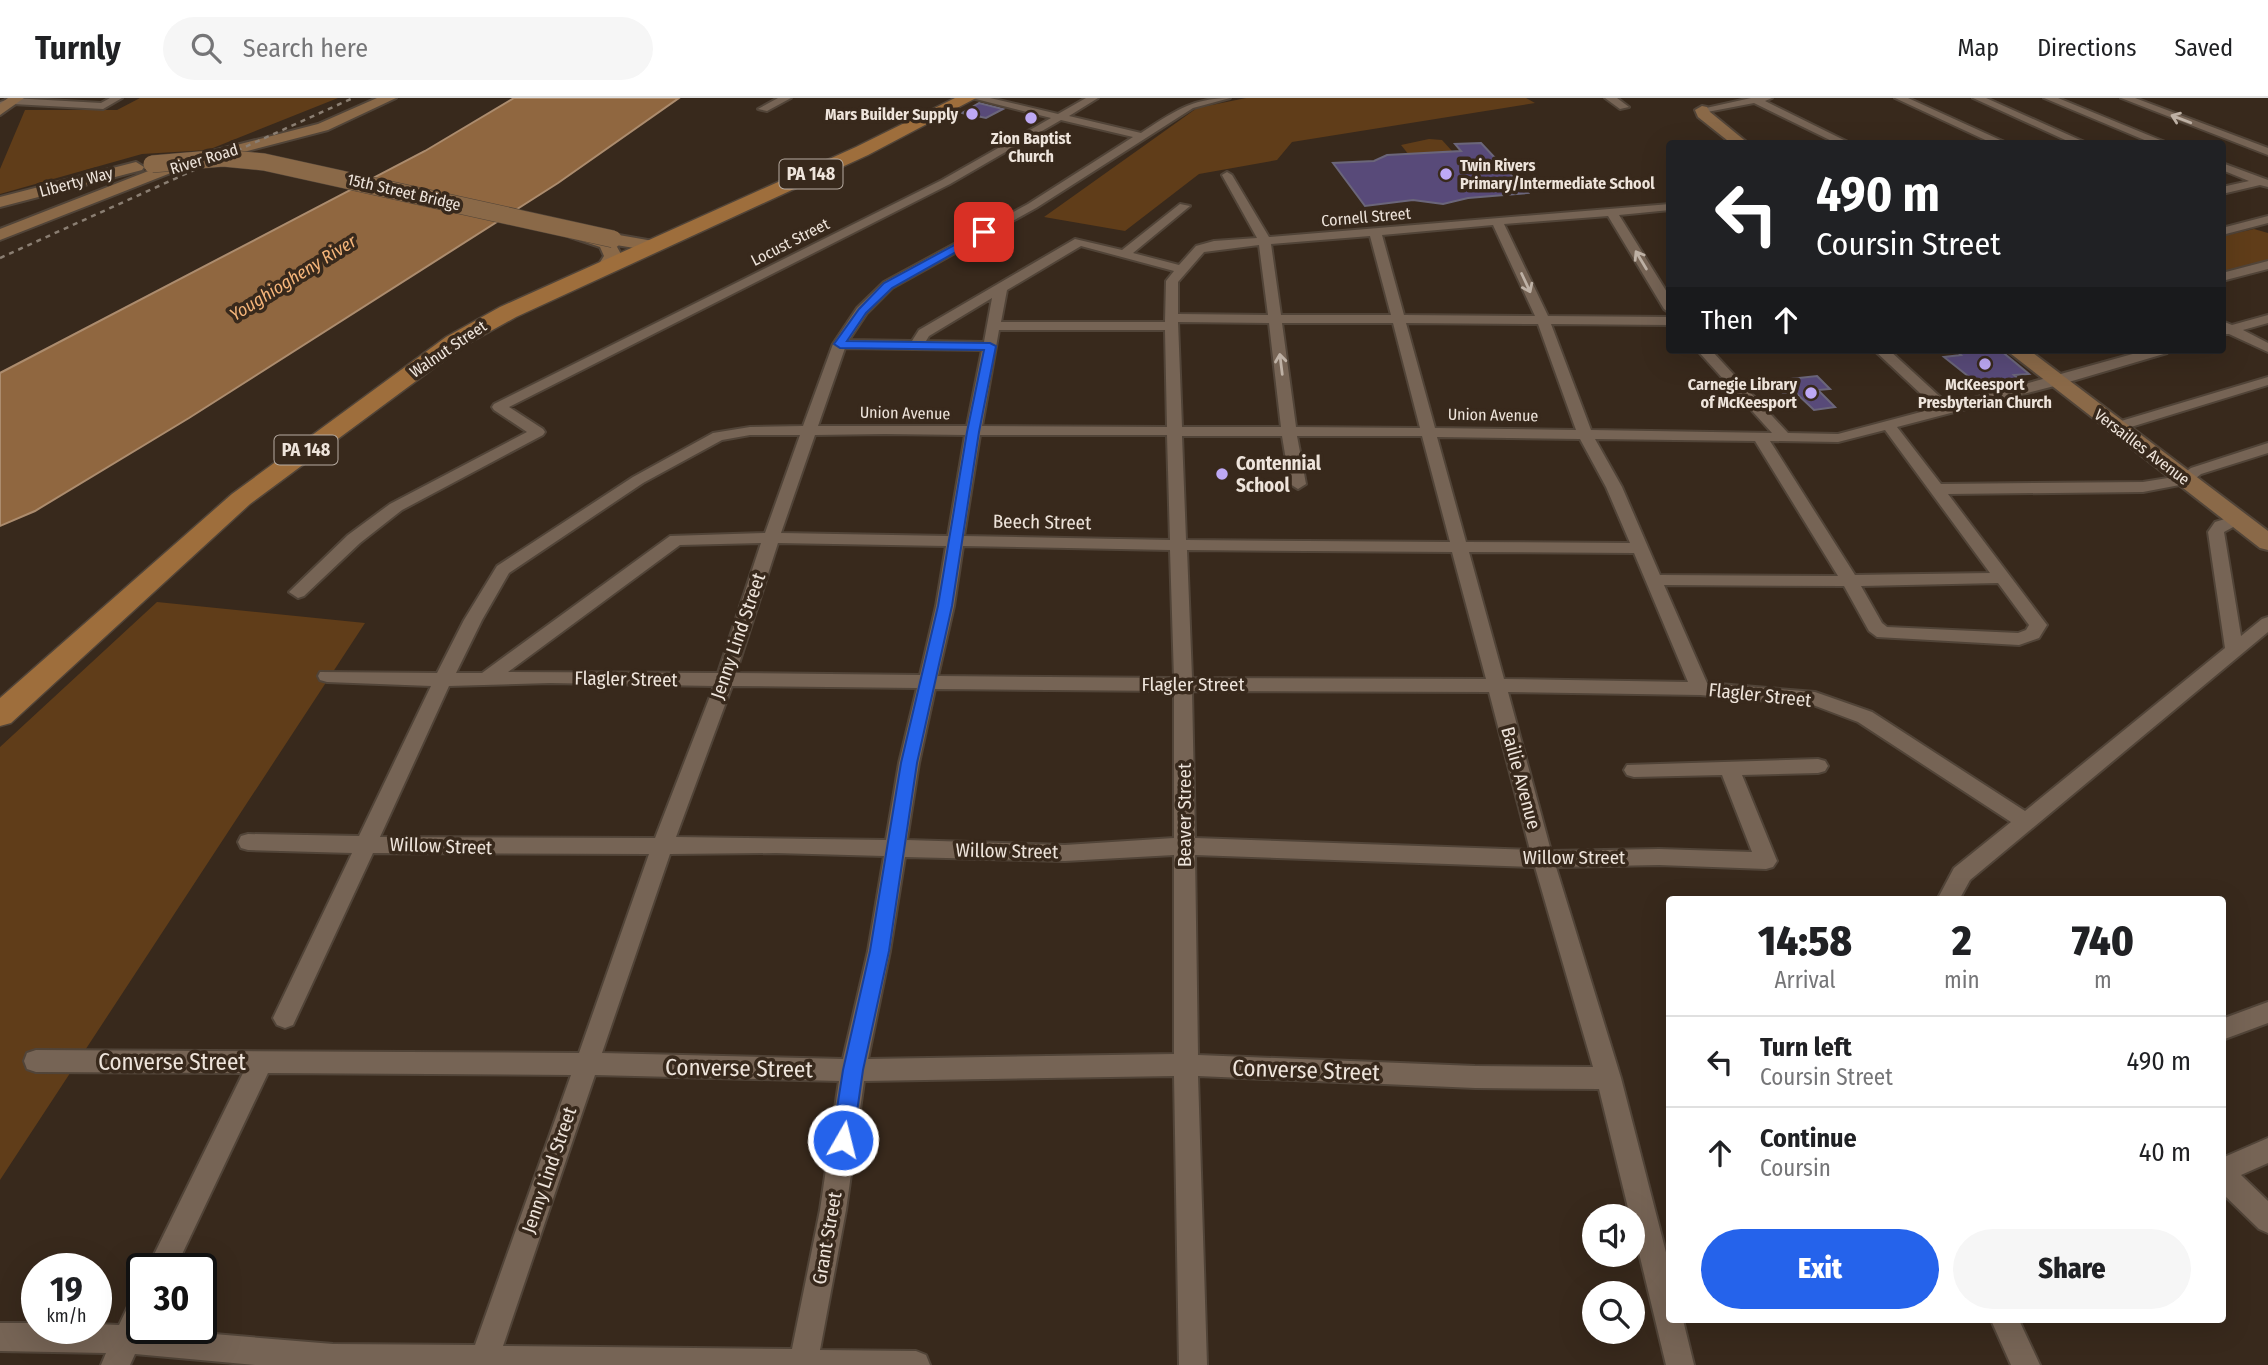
<!DOCTYPE html>
<style>
:root{--surface:#fff;--page:#f6f6f6;--text:#202124;--muted:#757577;--line:#e0e0e0;--accent:#2563eb}
body{margin:0;font-family:"Fira Sans Condensed",sans-serif;background:var(--page);color:var(--text);height:100vh;display:flex;flex-direction:column;font-size:26px;white-space:nowrap}
*{box-sizing:border-box;margin:0}
p{font-size:23px;color:var(--muted)}
.icon{flex:none;width:38px;height:38px;fill:none;stroke:currentColor;stroke-width:2;stroke-linecap:round;stroke-linejoin:round}
.map{position:relative;flex:1;overflow:hidden}
.details{position:absolute;left:1666px;top:798px;width:560px;height:427px;display:flex;flex-direction:column;background:var(--surface);border-radius:7px;box-shadow:0 7px 28px #0002}
.details>*{flex:none}
.hud{position:absolute;left:1666px;top:42px;width:560px;height:214px;border-radius:7px;box-shadow:0 7px 28px #0002;background:#202124;color:#fff;overflow:hidden}
.buttons{position:absolute;left:1582px;top:1106px;display:grid;gap:14px}
.buttons a{display:grid;place-items:center;width:63px;height:63px;border-radius:50%;background:var(--surface);box-shadow:0 7px 28px #0002;font-size:35px}
.speed{position:absolute;left:21px;top:1155px;display:flex;gap:14px;font-size:35px;font-weight:700;text-align:center}
.speed>*{display:grid;place-content:center;width:91px;height:91px;border-radius:50%;background:var(--surface);box-shadow:0 7px 28px #0002;line-height:1}
.speed small{font-size:18px;font-weight:400}
.speed .limit{border:4px solid #111;border-radius:10px;background:#fff;color:#111}
.pin{position:absolute;display:grid;place-items:center;width:60px;height:60px;color:#fff;margin:-30px;border-radius:14px;box-shadow:0 4px 10px #0006}
.me{position:absolute;width:77px;margin:-38px;rotate:8deg;stroke-linejoin:round;filter:drop-shadow(0 0 5px #0008)}
.turn{display:flex;align-items:center;gap:24px;height:147px;padding:0 35px;font-size:32px}
.turn .icon{width:91px;height:91px;stroke-width:2.5}
.turn b{display:block;font-size:49px;line-height:60px}
.then{display:flex;align-items:center;height:66px;padding:0 35px;background:#0003;gap:14px;font-size:26px}
.eta{display:flex;justify-content:space-evenly;align-items:center;height:119px;text-align:center}
.eta b{font-size:42px;font-weight:800;line-height:49px}
.button{display:flex;gap:14px;margin-top:auto;padding:14px 35px}
.button a{flex:1;height:80px;border-radius:42px;background:var(--accent);color:#fff;font-size:28px;font-weight:800;line-height:80px;text-align:center}
.button a+a{background:var(--page);color:var(--text)}
ul{padding:0;list-style:none}
li{display:flex;align-items:center;gap:21px;height:91px;padding:0 35px;border-top:2px solid var(--line)}
li div{flex:1}
li b{display:block;font-size:26px}
li em{font-style:normal}
header{display:flex;align-items:center;gap:42px;box-sizing:border-box;height:98px;padding:0 35px;background:var(--surface);border-bottom:2px solid var(--line)}
header strong{font-size:33px}
nav{display:flex;gap:38px;margin-inline-start:auto;font-size:24px}
.search{width:490px;height:63px;background:var(--page);display:flex;align-items:center;gap:18px;box-sizing:border-box;padding:0 24px;border-radius:38px;color:var(--muted);font-size:26px}
.map>svg:first-child{display:block}
</style>
<header>
<strong>Turnly</strong>
<div class="search"><svg class="icon" aria-label="search" viewBox="0 0 24 24"><circle cx="10" cy="10" r="6"/><path d="M15 15l6 6"/></svg>Search here</div>
<nav><a>Map</a><a>Directions</a><a>Saved</a></nav>
</header>
<div class="map">
<svg width="2268" height="1267" viewBox="0 0 2268 1267">
<rect width="100%" height="100%" fill="#38291c"/>
<path fill="#603d19" d="M140,0h198l-130,52 -66,4 -142,40v-25l25,-59h92z
M1246,0h280l9,5 -243,39 -15,18 -78,14 -74,57 -81,-14 153,-109z
M1429,41l13,1 10,11 -43,4 -8,-10z
M2254,131l14,4v28l-45,12v-37z
M157,504l208,21 -365,557v-433z"/>
<path fill="#906740" stroke="#ac8c6e" stroke-width="2" d="M514,0h165l-121,85 -369,235 -154,93 -35,15v-153l425,-222z"/>
<path fill="#584a79" stroke="#6b667a" stroke-width="2" d="M979,5l24,6 -17,9 -24,-5z
M1481,45l47,50 -60,5 -25,6 -30,-4 -48,6 -32,-43 41,-2 13,-6 74,-4 -6,-7z
M1955,252h45l29,24 -15,1 6,5 -12,4h-30l-34,-27 17,-2z
M1817,278l13,13 -12,1 17,17 -21,3 -19,-18 -12,1 -13,-12z"/>
<g fill="none" stroke-linecap="round" stroke-linejoin="round">
<defs>
<path id="street" d="M12,0l89,5 9,-5h12l-19,11 -90,-5 -13,5v-7z
M778,0h13l-24,13 -9,-2z
M972,0h18l68,16 28,-16h12l-29,18 72,17c31,-20 50,-35 89,-35l-37,10 -157,100 -144,80 -25,25 -18,27 63,1 7,-11 156,-91 47,11 58,-46 10,2 -57,47 46,12 17,-19 18,-5 43,-3 -35,-63 5,-3 5,3 37,62 401,-33v6l-51,5 51,82v16l-6,-4 -56,-93 -104,8 44,92 122,1v8l-119,-1 40,106 181,3 -75,-83h14l77,83 50,1 98,-26 -62,-58h15l60,55 198,-55h22l-2,3 -105,31 -165,43 44,57 202,-2 37,-6 11,-8 77,-25v10l-67,21 -11,9 -47,9 -195,2 99,131 -8,13 -20,7 -142,-8 -8,-6 -25,-45 -180,-1 43,98 108,9 57,20 153,99 200,-163 -17,-116 7,-10 23,-7 8,5 -22,12 17,104 21,-17 6,-2v15l-298,248 -11,20h-22l17,-32 57,-46 -153,-100 -45,-17 -113,-10 -192,-3 43,159 108,-2 93,3 -30,-77 -88,2 -7,-2 -3,-5 3,-5 191,-6 7,2 3,5 -3,5 -7,2 -76,2 35,86 -4,6 -7,2 -107,-4 -103,2 65,211 49,190v52h13l11,45h-28l-33,-137v-12h-3l-31,-127 -124,-1 -277,-12 9,289h-28l-5,-289 -310,5 -18,129 -26,140 96,1 10,4 4,10h-675l-120,-11 -5,11h-29l5,-12 -106,-2v-28h37v5h59v-4l23,1 13,-27 10,-4v34l191,16 142,1 96,-270 -303,-2 -93,196h-28l96,-196 -207,-1 -9,-3 -3,-8 3,-8 9,-3 543,3 70,-199 -276,-1 -80,172 -8,3 -8,-3 -4,-7 79,-165 -104,-3 -7,-2 -3,-6 3,-6 7,-2 111,2 72,-150 -104,-4 -7,-2 -2,-4 2,-4 117,1 27,-53 33,-54 136,-89 80,-44 37,-6 53,-1 30,-82 24,-36 27,-26 144,-78 105,-67 -72,-17 -111,64 -441,223 34,22 2,3 -2,3 -141,75 -42,33 -56,53 -6,2 -9,-6 59,-57 42,-31 137,-72 -33,-22 -2,-3 2,-3 448,-224 109,-62zM1493,127l42,91 -131,-1 -22,-80zM1370,138l21,79h-110l-10,-71zM1259,147l9,70 -90,-1v-32l26,-30zM1081,148l93,25 -8,10 -1,41h-164l6,-32zM992,200l-8,44 -58,-1 3,-5zM1178,224l91,1 12,104h-99zM1282,225h111l27,105 -124,-1zM1406,225l132,1 38,106 -141,-2zM999,232h166l2,97 -185,-1zM845,250l137,2 -15,76h-149zM1885,332l105,143 -135,2 -85,-134 68,1zM885,336l80,1 -17,101 -167,-3 34,-98zM750,337h50l-35,98 -95,3 -188,137h-26l26,-53 27,-47 134,-90 79,-43zM980,337h187l3,105 -206,-4zM1182,338h100l8,48 8,5 8,-5 -9,-48h125l28,106 -264,-2zM1437,339l143,2 26,48 24,56 -164,-1zM1595,341l160,2 83,135 -178,-1 -38,-88zM761,445l-43,130 -210,-1 172,-127zM778,445l168,3 -10,60 -16,69 -184,-2zM963,448l207,4 4,128 -236,-2 16,-70zM1187,452l265,2 34,127 -294,-1zM1469,454l165,1 54,129 -184,-3zM1998,485l31,42 -3,5 -8,3 -131,-6 -5,-4 -21,-37zM550,585l164,3 -59,152 -275,-1 69,-151zM732,588l185,2 -18,75 -13,77 -210,-3zM935,591l239,2v147l-109,7 -158,-5 12,-77zM1192,593l297,1 41,158 -335,-12zM776,755l108,3 -16,95 -25,108 -241,-6 68,-199zM1174,757v199l-306,5 22,-108 15,-94 160,4zM1195,757l340,12 58,200 -118,-1 -277,-11zM595,977l244,6 -19,129 -28,139 -289,-3z
M1605,0h12l12,9 -9,2z
M1751,0h21l-7,3 87,43h-14l-84,-41 -52,10 -5,-3z
M1895,0h13l101,46h-15z
M1973,0h13l103,46h-15z
M2044,0h14l112,46h-16z
M2121,0h14l133,50v7z
M2222,65l46,17v7l-8,-2 -38,9v-7l27,-6 -27,-11z
M2268,118v7l-46,12v-7z
M2268,163v8l-46,12v-8z
M2268,217v8l-25,7 25,13v9l-39,-18h-7v-13l10,4z
M2268,279v8l-147,45h-10l-2,-3 2,-3z
M2268,904v21l-46,17v-21z
M2268,1040v25l-27,12 27,26v32l-9,-4 -37,-36v-35z
M1991,1222h28l21,45h-29z"/>
<path id="secondary" d="M8,0h16l-24,17v-11z
M377,0h19l-68,32 -142,37 -186,73v-11l174,-68 144,-37z
M1702,8l5,1 3,5 39,32h-17l-34,-27 -3,-7z
M136,64l8,5 -2,3 -142,37v-10z
M576,130l29,10 8,-4 46,8 3,4 -9,5 -37,-6 6,11 -10,15 -6,1 -9,-5 7,-11 -4,-9 -30,-10 -3,-4z
M2006,252h23l239,181v19l-8,-2z"/>
<path id="primary" d="M955,0h21l-108,57 -352,162 -54,30 -212,157 -239,219 -11,3v-28l232,-204 214,-157 54,-30 356,-160z"/>
</defs>
<use href="#street" stroke="#514438" stroke-width="4"/>
<use href="#secondary" stroke="#514438" stroke-width="4"/>
<use href="#primary" stroke="#514438" stroke-width="3"/>
<use href="#street" fill="#766455" fill-rule="evenodd"/>
<use href="#secondary" fill="#8a6948" fill-rule="evenodd"/>
<use href="#primary" fill="#9e6e3c" fill-rule="evenodd"/>
<path stroke="#8a7e72" stroke-width="2.5" stroke-dasharray="5 5" stroke-linecap="butt" d="M0,160l353,-160"/>
<defs>
<path id="secondary-bridge" d="M152,66l71,-6 41,4 349,77"/>
</defs>
<use href="#secondary-bridge" stroke="#514438" stroke-width="18" stroke-linecap="butt"/>
<use href="#secondary-bridge" stroke="#8a6948" stroke-width="17"/>
</g>
<defs><path id="oneway-shaft" d="M-6 0H5M1.5-3L5.5 0L1.5 3" fill="none" stroke-width="1.6" stroke-linecap="round" stroke-linejoin="round" transform="scale(1.75)"/></defs>
<g stroke="#beb1a5">
<use href="#oneway-shaft" transform="translate(2181 21) rotate(-159)"/>
<use href="#oneway-shaft" transform="translate(1641 162) rotate(-121)"/>
<use href="#oneway-shaft" transform="translate(1526 185) rotate(65)"/>
<use href="#oneway-shaft" transform="translate(1281 266) rotate(-97)"/>
</g>
<path fill="#2563eb" stroke="#184099" stroke-width="2" d="M984,131l5,3 -1,2 -96,54 -26,25 -19,28 143,2 6,3 -17,86 -27,174 -35,157 -28,188 -26,119 -10,70 -3,7 -7,3 -7,-3 -4,-7 11,-70 27,-119 31,-188 37,-157 29,-174 17,-82 -144,-2 -6,-4 25,-35 25,-26z"/>
<g fill="#bea9f5" stroke="#38291c" stroke-width="2.5">
<circle cx="972" cy="16" r="7"/>
<circle cx="1031" cy="20" r="7"/>
<circle cx="1446" cy="76" r="7"/>
<circle cx="1985" cy="266" r="7"/>
<circle cx="1811" cy="295" r="7"/>
<circle cx="1222" cy="376" r="7"/>
</g>
<g text-anchor="middle" dominant-baseline="central" stroke-width="7" stroke-linejoin="round" paint-order="stroke">
<g font-size="16" font-weight="bold" fill="#eee4db" stroke="#38291c" text-anchor="end">
<text x="958" y="16">Mars Builder Supply</text>
<text x="1031" y="40" text-anchor="middle">Zion Baptist<tspan x="1031" dy="18">Church</tspan></text>
<text x="1460" y="67" text-anchor="start">Twin Rivers<tspan x="1460" dy="18">Primary/Intermediate School</tspan></text>
<text x="1797" y="286">Carnegie Library<tspan x="1797" dy="18">of McKeesport</tspan></text>
<text x="1985" y="286" text-anchor="middle">McKeesport<tspan x="1985" dy="18">Presbyterian Church</tspan></text>
</g>
<g font-size="16" fill="#eee4db" stroke="#38291c">
<text transform="translate(204 61) rotate(-17)">River Road</text>
<text transform="translate(76 84) rotate(-15)">Liberty Way</text>
<text transform="translate(404 94) rotate(13)">15th Street Bridge</text>
<text transform="translate(1366 119) rotate(-5)">Cornell Street</text>
<text transform="translate(790 144) rotate(-27)">Locust Street</text>
<text transform="translate(448 251) rotate(-34)">Walnut Street</text>
<text transform="translate(905 315) rotate(1)">Union Avenue</text>
<text transform="translate(1493 317) rotate(1)">Union Avenue</text>
<text transform="translate(2142 349) rotate(37)">Versailles Avenue</text>
</g>
<g fill="#38291c" stroke="#b7aca2" stroke-width="2">
<rect x="779.5" y="61.5" width="63" height="29" rx="5"/>
<rect x="274.5" y="337.5" width="63" height="29" rx="5"/>
</g>
<g font-size="18" font-weight="bold" fill="#eee4db">
<text x="811" y="76">PA 148</text>
<text x="306" y="352">PA 148</text>
</g>
<g font-size="18" font-style="italic" fill="#f5b57a" stroke="#38291c">
<text transform="translate(293 180) rotate(-32)">Youghiogheny River</text>
</g>
<g font-size="19" font-weight="bold" fill="#eee4db" stroke="#38291c" text-anchor="start">
<text x="1236" y="365">Contennial<tspan x="1236" dy="22">School</tspan></text>
</g>
<g font-size="19" fill="#eee4db" stroke="#38291c">
<text transform="translate(1042 424) rotate(1)">Beech Street</text>
<text transform="translate(738 538) rotate(-71)">Jenny Lind Street</text>
<text transform="translate(626 581) rotate(1)">Flagler Street</text>
<text x="1193" y="586">Flagler Street</text>
<text transform="translate(1760 597) rotate(6)">Flagler Street</text>
<text transform="translate(1521 680) rotate(75)">Bailie Avenue</text>
<text transform="translate(1184 717) rotate(-90)">Beaver Street</text>
<text transform="translate(441 748) rotate(2)">Willow Street</text>
<text transform="translate(1007 753) rotate(1)">Willow Street</text>
<text x="1574" y="759">Willow Street</text>
<text transform="translate(549 1072) rotate(-71)">Jenny Lind Street</text>
<text transform="translate(827 1140) rotate(-80)">Grant Street</text>
</g>
<g font-size="23" fill="#eee4db" stroke="#38291c">
<text x="172" y="964">Converse Street</text>
<text transform="translate(739 970) rotate(1)">Converse Street</text>
<text transform="translate(1306 972) rotate(2)">Converse Street</text>
</g>
</g>
</svg>
<div class="buttons">
<a><svg class="icon" aria-label="sound" viewBox="0 0 24 24"><path d="M4 9h4l5-4v14l-5-4H4zM17 9q2 3 0 6"/></svg></a>
<a><svg class="icon" aria-label="search" viewBox="0 0 24 24"><circle cx="10" cy="10" r="6"/><path d="M15 15l6 6"/></svg></a>
</div>
<div class="speed"><div>19<small>km/h</small></div><div class="limit">30</div></div>
<div class="pin" style="left:984px;top:134px;background:#d93025"><svg class="icon" aria-label="arrive" viewBox="0 0 24 24"><path d="M6 21V4h12l-3 4 3 4H6"/></svg></div>
<svg class="me" style="left:843px;top:1042px" viewBox="-20 -20 40 40"><circle r="17" fill="#2563eb" stroke="#fff" stroke-width="3"/><path d="M0-11L8 9 0 5-8 9z" fill="#fff"/></svg>
<div class="hud">
<div class="turn"><svg class="icon" aria-label="left" viewBox="0 0 24 24"><path d="M17 20v-9H6M10 6l-5 5 5 5"/></svg><div><b>490 m</b>Coursin Street</div></div>
<div class="then">Then<svg class="icon" aria-label="ahead" viewBox="0 0 24 24"><path d="M12 20V5M6 11l6-6 6 6"/></svg></div>
</div>
<section class="details">
<div class="eta">
<div><b>14:58</b><p>Arrival</p></div>
<div><b>2</b><p>min</p></div>
<div><b>740</b><p>m</p></div>
</div>
<ul>
<li><svg class="icon" aria-label="left" viewBox="0 0 24 24"><path d="M17 20v-9H6M10 6l-5 5 5 5"/></svg><div><b>Turn left</b><p>Coursin Street</p></div><em>490 m</em></li>
<li><svg class="icon" aria-label="ahead" viewBox="0 0 24 24"><path d="M12 20V5M6 11l6-6 6 6"/></svg><div><b>Continue</b><p>Coursin</p></div><em>40 m</em></li>
</ul>
<div class="button"><a>Exit</a><a>Share</a></div>
</section>
</div>
